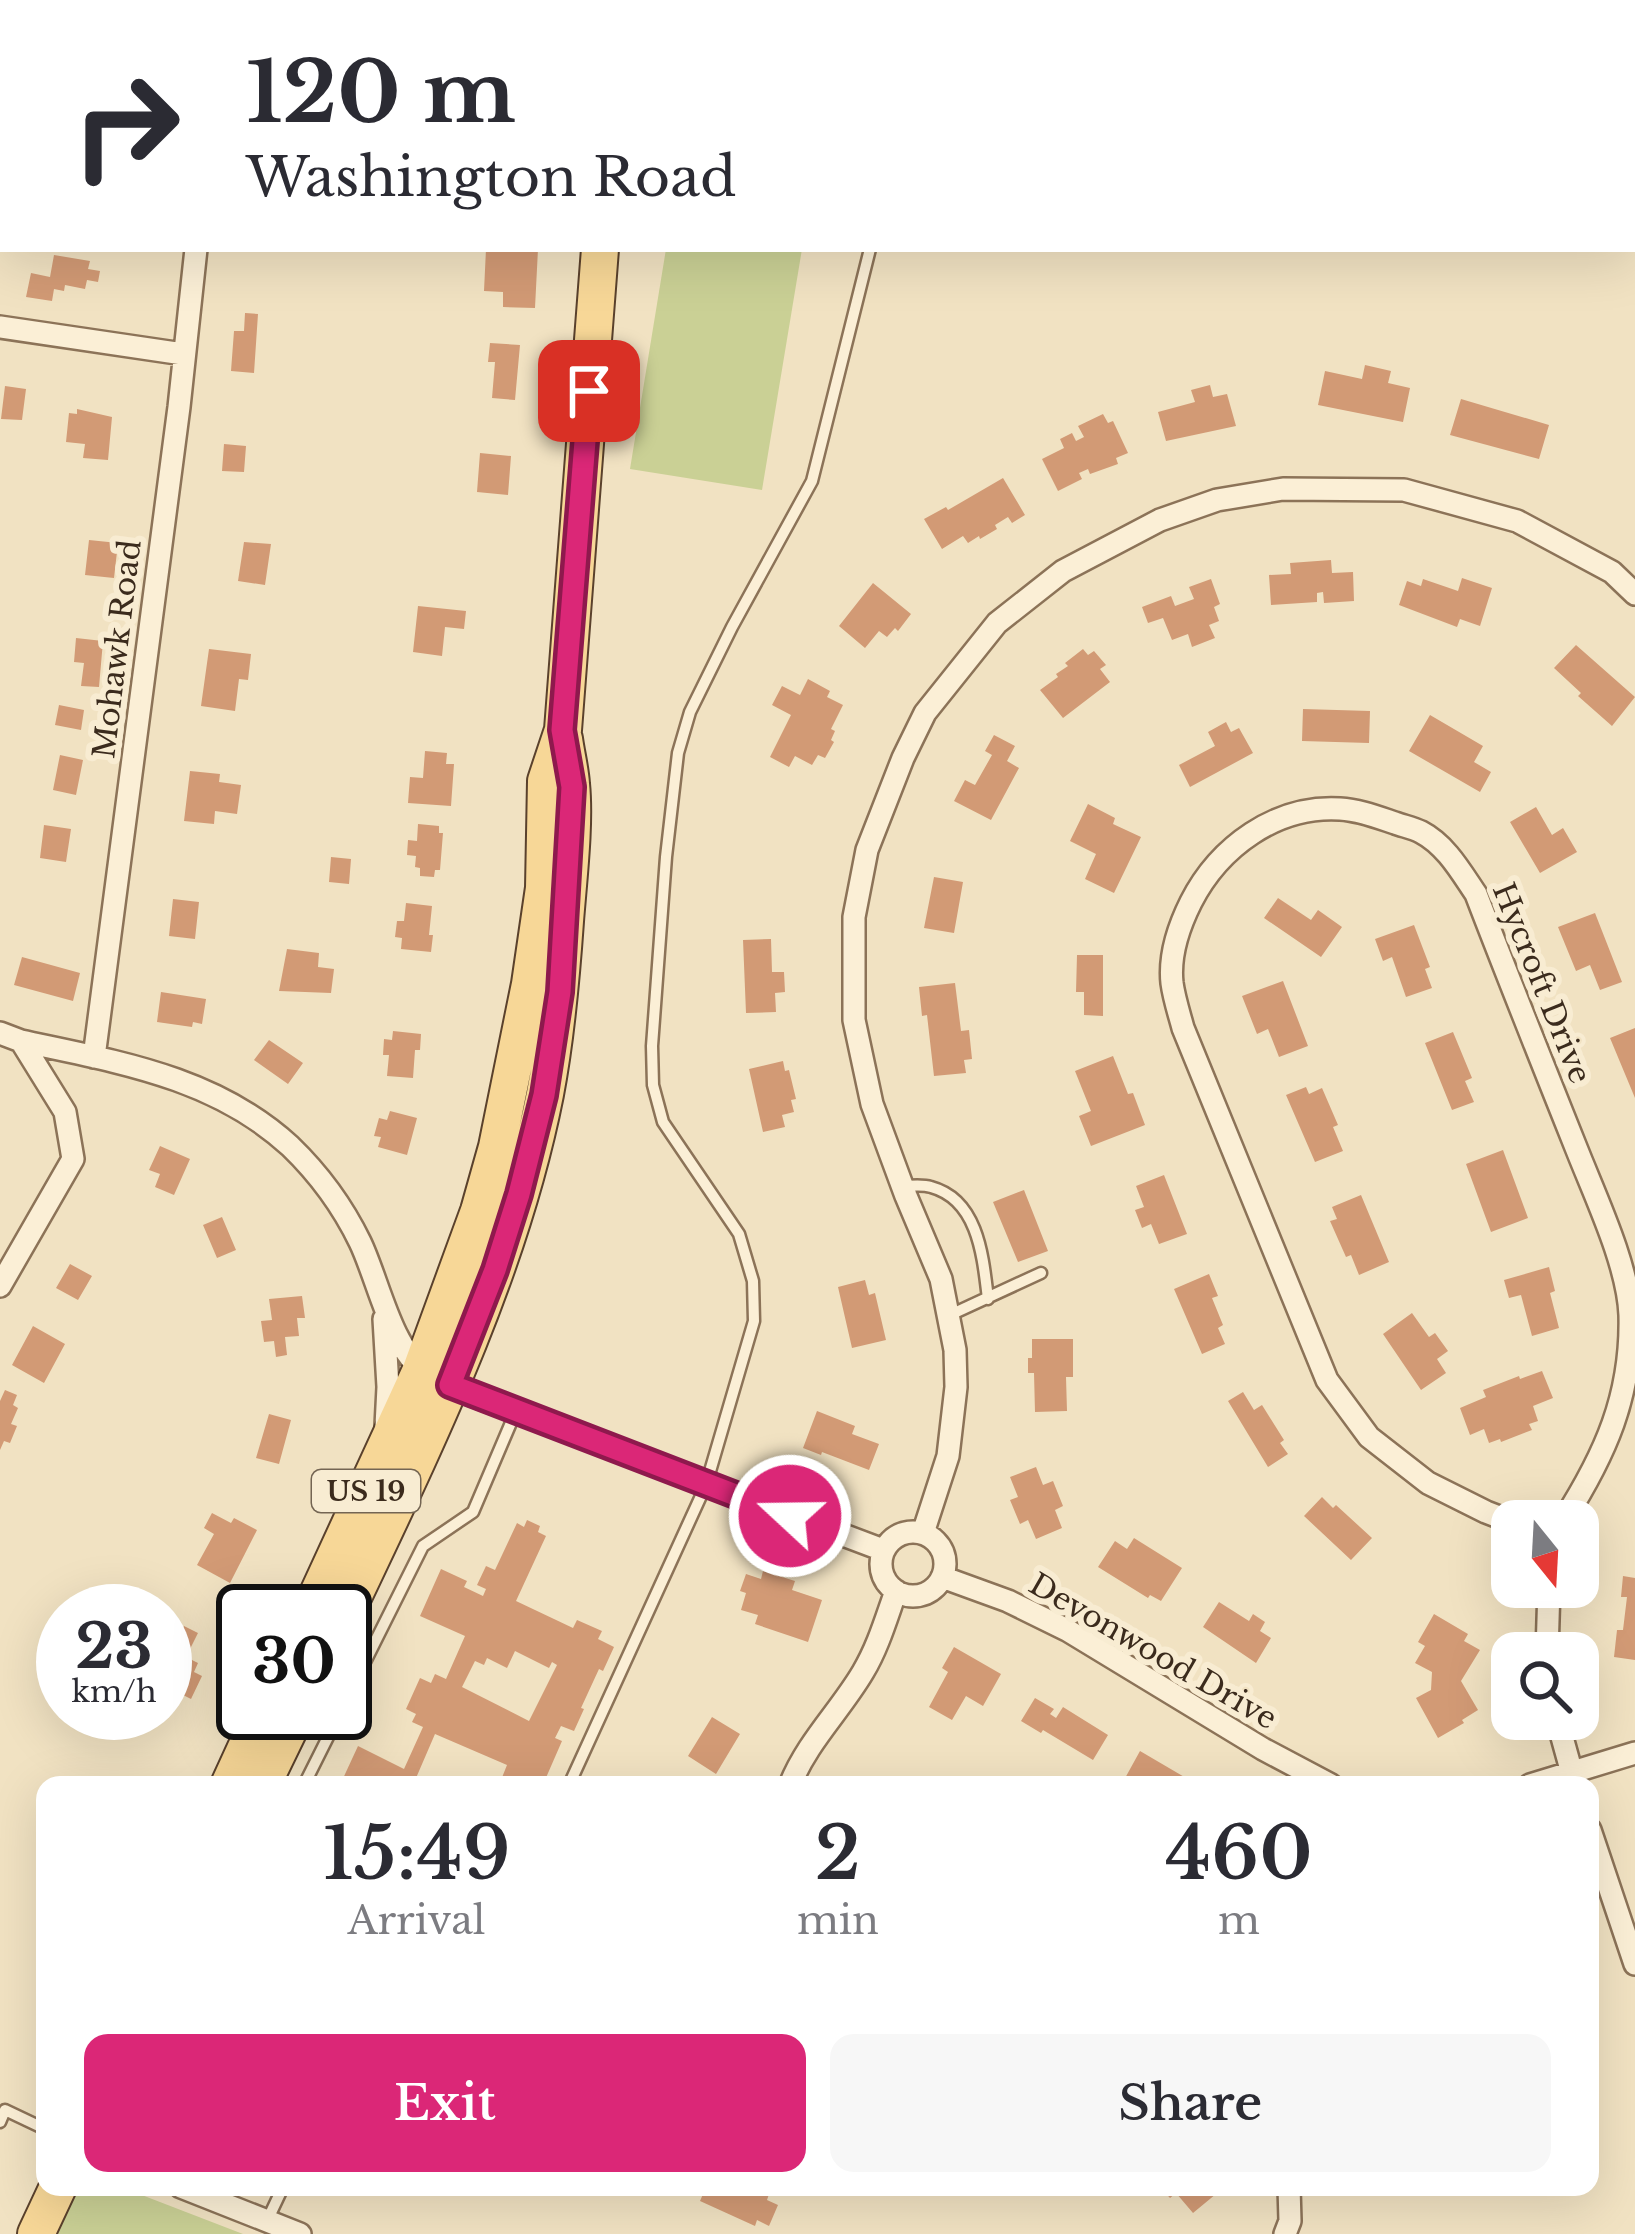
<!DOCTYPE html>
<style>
:root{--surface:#fff;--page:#f7f7f7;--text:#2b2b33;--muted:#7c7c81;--accent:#db2777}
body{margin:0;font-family:"Libre Baskerville",serif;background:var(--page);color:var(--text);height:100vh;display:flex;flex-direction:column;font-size:45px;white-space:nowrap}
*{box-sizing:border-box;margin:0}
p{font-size:39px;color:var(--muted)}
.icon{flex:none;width:66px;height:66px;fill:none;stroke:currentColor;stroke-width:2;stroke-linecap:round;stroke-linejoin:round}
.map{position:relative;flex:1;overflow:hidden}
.drawer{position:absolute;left:36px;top:1776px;width:1563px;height:420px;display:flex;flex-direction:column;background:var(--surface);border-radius:24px;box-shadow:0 12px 48px #0002}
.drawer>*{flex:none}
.top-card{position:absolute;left:0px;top:0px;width:1635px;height:252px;box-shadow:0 12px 48px #0002;background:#fff;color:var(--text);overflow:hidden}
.needle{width:78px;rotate:162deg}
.controls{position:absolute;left:1491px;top:1500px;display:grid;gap:24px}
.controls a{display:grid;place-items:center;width:108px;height:108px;border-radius:24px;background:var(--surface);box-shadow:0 12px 48px #0002;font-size:60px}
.speed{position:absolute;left:36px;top:1584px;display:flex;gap:24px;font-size:60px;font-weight:700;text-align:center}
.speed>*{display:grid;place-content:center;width:156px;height:156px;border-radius:50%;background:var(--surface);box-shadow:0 12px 48px #0002;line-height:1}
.speed small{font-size:30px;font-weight:400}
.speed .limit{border:6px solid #111;border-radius:18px;background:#fff;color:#111}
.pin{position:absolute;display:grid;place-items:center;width:102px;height:102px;color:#fff;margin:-51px;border-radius:24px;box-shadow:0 6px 18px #0006}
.me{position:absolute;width:132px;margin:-66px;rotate:291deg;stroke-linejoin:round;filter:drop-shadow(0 0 9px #0008)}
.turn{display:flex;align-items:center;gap:42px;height:252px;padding:0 48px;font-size:54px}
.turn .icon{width:156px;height:156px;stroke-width:2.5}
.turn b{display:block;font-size:84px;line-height:102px}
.eta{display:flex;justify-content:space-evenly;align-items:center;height:204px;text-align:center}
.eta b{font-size:72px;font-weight:600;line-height:84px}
.primary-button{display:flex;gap:24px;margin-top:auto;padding:24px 48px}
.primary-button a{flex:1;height:138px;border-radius:24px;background:var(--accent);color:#fff;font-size:48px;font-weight:600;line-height:138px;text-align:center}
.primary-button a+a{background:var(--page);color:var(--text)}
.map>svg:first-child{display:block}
</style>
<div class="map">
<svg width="1635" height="2234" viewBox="0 0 1635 2234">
<rect width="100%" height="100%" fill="#f1e2c2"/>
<path fill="#cad095" d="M666,249h136l-40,241 -132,-21z
M76,2187h45l122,47h-189z"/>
<path fill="#d29a75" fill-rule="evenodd" d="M486,249h52l-3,59 -32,-1v-15l-19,-1z
M54,255l36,6 -2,8 12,2 -2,11 -11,-2 -2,9 -20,-4 -1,6 -10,-2 -2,12 -26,-4 5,-24 19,4z
M245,313l13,1 -4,59 -23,-2 3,-40h10z
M490,343l30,2 -5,55 -23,-2 3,-36h-7z
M1365,365l26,6 -3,12 22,5 -7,34 -85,-17 7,-34 37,8z
M1210,385l3,12 14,-3 9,32 -70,15 -8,-29 37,-10 -4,-12z
M5,386l21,3 -4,31 -21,-1z
M1461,399l88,26 -10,34 -89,-24z
M77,409l35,8 -4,43 -25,-2 2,-14 -19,-2 3,-29 8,1z
M1103,414l5,9 5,-2 15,32 -12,5 2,6 -28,10 -2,-5 -9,4 3,6 -24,12 -16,-32 22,-11 -4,-9 12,-6 4,8 8,-4 -6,-11z
M224,444l22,2 -2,26 -22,-1z
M480,453l31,3 -3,39 -31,-3z
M1003,478l22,37 -13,8 -4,-6 -13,8 2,4 -17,10 -1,-3 -11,7 -5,-7 -21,13 -18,-30 22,-12 2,3z
M89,540l29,3 -4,35 -29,-3z
M244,542l27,2 -6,41 -27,-4z
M1331,560l1,13 21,-1 1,29 -30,2 -1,-11 -6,1v9l-46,3 -2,-30 22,-1 -1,-11z
M1462,578l30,10 -12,38 -20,-7 -3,8 -58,-22 8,-24 14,5 2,-7 35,12z
M1211,579l9,25 -6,3 5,14 -10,4 6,13 -23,9 -4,-13 -16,6 -9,-22 -15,5 -6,-16 29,-11 4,10 19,-7 -5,-12z
M873,583l38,31 -13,17 -3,-3 -8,9 -8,-6 -14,17 -26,-22z
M418,606l48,5 -2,18 -19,-2 -3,29 -29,-4z
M76,638l27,3 -4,46 -18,-1 3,-23 -10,-1z
M1576,645l59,52 -23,29 -34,-30 3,-3 -27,-25z
M209,649l42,5 -3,26 -9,-1 -4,32 -34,-5z
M1083,649l5,6 6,-4 12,14 -6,4 10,13 -47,36 -23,-28 18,-13 -2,-3 12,-8 -3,-3z
M808,679l22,12 -3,6 16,8 -12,24 4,2 -4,9 3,2 -9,16 -7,-3 -6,10 -17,-9 -6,11 -19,-10 21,-42 -19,-10 10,-19 18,9z
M59,705l25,5 -3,20 -26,-5z
M1303,709l67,2 -1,32 -67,-2z
M1430,715l53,31 -9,16 17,10 -11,20 -71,-41z
M1226,722l5,10 8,-4 14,25 -63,34 -11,-22 36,-19 -7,-14z
M994,735l21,11 -8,15 12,7 -28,52 -37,-19 11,-21 10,5 17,-30 -7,-4z
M425,751l22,2 -1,11h8l-3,42 -43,-3 2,-26 13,1z
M60,755l23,5 -7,35 -23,-5z
M190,771l30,3 -1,8 22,3 -4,29 -22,-3 -1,13 -30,-3z
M1088,804l27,14 -2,6 28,13 -27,56 -29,-14 11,-25 -26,-13z
M1536,807l16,28 11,-7 14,24 -37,21 -30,-51z
M418,824l21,2v7h4l-3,37h-5l-1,7 -14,-1v-8l-5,-1 1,-11 -9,-1 1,-15 9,1z
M44,825l27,4 -5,33 -26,-4z
M331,857l20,2 -2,25 -20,-2z
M934,877l29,5 -9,51 -30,-5z
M1278,898l33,22 7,-10 24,17 -21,30 -57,-39z
M173,899l26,3 -4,37 -26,-3z
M406,903l26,3 -3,29h4l-2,17 -30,-3 1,-11 -7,-1 2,-16h7z
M1595,913l27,69 -22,8 -10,-25 -14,6 -18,-44z
M1414,925l16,42 -5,2 7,19 -26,9 -14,-40 -9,4 -8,-22z
M771,939l1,33h12l1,20 -10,1 1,19 -30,1 -3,-73z
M287,949l32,4 -1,14 16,2 -3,24 -52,-2z
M1077,955h26v61l-19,-1v-23h-8z
M22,957l58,16 -7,28 -59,-16z
M1283,981l25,65 -29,11 -11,-28 -11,5 -15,-38z
M955,983l6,48 8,-1 3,29 -8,1 2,13 -32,3 -7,-61 -5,1 -3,-29z
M161,992l45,7 -4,25 -9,-2 -1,5 -35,-5z
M1635,1028v70l-25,-60z
M393,1031l28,3 -1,16h-5l-2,28 -26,-2 2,-21h-6l1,-16 8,1z
M1453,1032l19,46 -7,3 9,21 -22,8 -27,-67z
M269,1040l34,23 -15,21 -34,-24z
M1113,1056l15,38 5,-1 12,32 -54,21 -12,-30 12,-5 -16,-40z
M783,1061l2,10 4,-1 7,29 -5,1 3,12 -12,3 3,12 -22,5 -14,-63z
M1306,1087l3,7 13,-6 16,37 -5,2 10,24 -28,11 -29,-67z
M390,1111l27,7 -10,37 -29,-8 3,-10 -7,-1 5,-18 8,2z
M160,1146l30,13 -16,36 -19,-8 5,-13 -11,-4z
M1503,1150l25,68 -37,14 -25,-68z
M1164,1175l23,59 -28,10 -8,-20 -9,4 -7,-18 9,-3 -8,-21z
M1024,1190l24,61 -30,11 -25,-60z
M1361,1195l28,67 -30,13 -8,-20 -5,2 -16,-36 7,-2 -5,-12z
M222,1217l14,33 -19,8 -14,-33z
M70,1264l22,12 -14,24 -22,-12z
M1549,1267l6,24 -5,2 9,35 -27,8 -11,-41 -12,3 -5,-18z
M1209,1274l9,22 -6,2 11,27 -5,3 7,16 -23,10 -28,-65z
M865,1280l4,15 6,-2 11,47 -34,8 -14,-61z
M302,1296l3,22h-8l2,18 -14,1 2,18 -11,2 -2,-16 -10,1 -3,-21 11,-1 -3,-21z
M1412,1313l17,24 6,-4 13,18 -11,8 9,14 -25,17 -38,-56z
M33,1326l32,18 -21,39 -32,-18z
M1032,1339h41v38h-7l1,34 -32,1 -1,-39h-6v-15h4z
M1542,1371l11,27 -20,8 5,15 -9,3 3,6 -31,12 -1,-3 -11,4 -5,-14 -14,6 -10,-27 26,-11 -3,-7 36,-14 1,3z
M5,1390l12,5 -4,10 5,3 -7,16 6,2 -7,17 -6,-2 -4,9v-49z
M1243,1392l11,18 8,-5 22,35 -4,3 8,11 -20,13 -40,-66z
M817,1411l38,15 -3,8 27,10 -10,26 -47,-18 -1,3 -18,-7z
M269,1414l22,6 -12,44 -23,-6z
M1036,1467l7,18 10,-4 10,25 -8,4 7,18 -26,11 -8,-19 -8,4 -10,-24 8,-3 -8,-20z
M1322,1497l11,11 3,-3 36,33 -21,22 -47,-44z
M212,1513l19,10 3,-5 23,12 -27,53 -33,-18 17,-31 -10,-6z
M527,1520l13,6 -2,6 8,4 -30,65 57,27 4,-8 25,11 -4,8 16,8 -11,24 -4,-2 -18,39 3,1 -10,22 -13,-5 -6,12 7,3 -17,39 4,2 -1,3h-49l8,-20 -72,-31 -22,51h-73l18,-39 46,23 19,-42 -11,-5 4,-8 -10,-5 14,-31 11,5 4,-9 11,5 19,-43 -45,-20 21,-47 26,12 -3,6 19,9 3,-7 -9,-4 9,-19 9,4 22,-47 7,4zM515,1651l34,17 3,-6 5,3 -28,56 -67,-34 13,-26 9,4 3,-7 20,10z
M1134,1538l48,30 -21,33 -11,-6 -2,3 -50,-31 17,-26 12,8z
M763,1571l32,10 -3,9 30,10 -14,42 -53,-18 3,-9 -17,-5 5,-17 -6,-2 6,-17 15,5z
M1623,1576l12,2v82l-21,-3 3,-27h6l4,-33h-6z
M1219,1602l30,19 4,-7 12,8 -5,9 11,7 -15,25 -53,-36z
M1434,1614l34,20 -4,7 16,9 -19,31 17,29 -16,10 2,3 -26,15 -22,-40 15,-8 1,-18 -17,-9 10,-17 -7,-4z
M184,1626l14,7 -12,24 12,6 -4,9 8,4 -11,23 -26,-13v-29l3,1z
M954,1647l47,27 -18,32 -17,-10 -14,24 -23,-13 19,-35 -6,-4z
M1035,1698l19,11 -4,5 6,4 7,-11 45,28 -15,25 -50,-30 -2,3 -20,-12z
M712,1717l28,17 -24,40 -28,-18z
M1140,1751l58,34h-66l-8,-5z
M706,2187h47l16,7 -2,6 11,5 -9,21 -12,-6 -2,6 -55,-25z
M1160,2187h60l2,2 -29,24 -17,-20 -6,5z"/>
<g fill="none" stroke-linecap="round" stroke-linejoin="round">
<defs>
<path id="service" d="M932,3l1,-3
M902,1186c9,0 20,-2 29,1 48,13 52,71 57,112
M950,1315l91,-42
M345,1702l78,-156 50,-34 43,-101
M304,1785l36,-72
M569,1785l137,-300 48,-164 -1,-40 -14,-47 -76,-112 -10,-37 -1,-39 14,-189 12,-104 12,-41 42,-85 80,-146 58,-232
M0,2122l5,-12 40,19
M267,2221l16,-34"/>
<path id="minor" d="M226,3v-3
M0,327l183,27
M0,1033l21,8c97,21 194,36 269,105 28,27 53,61 70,96 18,37 31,106 65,130 24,17 56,26 84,37l374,141
M94,1057l85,-650 17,-158
M0,1286l73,-127 -8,-47 -44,-71
M384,1319l4,68 -2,39
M1512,1522l-26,-10 -58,-29 -59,-46 -42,-57 -144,-352c-4,-15 -9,-30 -11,-45 -3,-28 7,-57 19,-81 28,-55 85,-97 149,-93 19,1 37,8 55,14 8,3 18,5 26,9 25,13 40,40 55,62 33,86 67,171 101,256 19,48 51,115 53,165 2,81 -25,140 -67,206
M881 1564a32 32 0 1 1 64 0a32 32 0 1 1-64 0Z
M923,1533l25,-77 8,-69 -1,-37 -14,-71 -35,-83 -34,-92 -18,-84v-103l13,-67 36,-92 22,-45 72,-90 66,-52 97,-51 57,-20 66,-11 121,1 113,31 95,51 23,22
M942,1577l66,24 59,29 196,119 68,36
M1547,1653l2,-66
M1557,1719l18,65
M790,1785c17,-43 50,-74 73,-113 15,-25 23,-53 33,-81
M1530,1785l105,-32
M1590,1830l45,134
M181,2187l119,47
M1285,2234l5,-13 -1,-34"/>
<path id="primary" d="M619,3v-3
M310,1611l111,-241 58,-159 18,-64 33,-163 14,-96 2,-107 17,-51 37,-481
M345,1614c79,-167 164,-338 200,-520 11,-57 16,-115 20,-173 3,-40 10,-97 6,-137 -1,-15 -5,-30 -7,-45
M229,1785l33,-72
M262,1785l35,-72
M36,2234l22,-47"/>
</defs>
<use href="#service" stroke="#8c7358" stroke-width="15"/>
<use href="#minor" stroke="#8c7358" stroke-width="26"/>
<use href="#primary" stroke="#5a412c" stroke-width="40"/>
<use href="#service" stroke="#fbefd6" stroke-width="10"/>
<use href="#minor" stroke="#fbefd6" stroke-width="21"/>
<use href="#primary" stroke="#f7d797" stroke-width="36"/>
</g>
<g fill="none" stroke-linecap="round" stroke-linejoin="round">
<defs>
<path id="route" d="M589,391l-27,339 10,57 -12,205 -16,103 -25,99 -24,76 -45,115 340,131"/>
</defs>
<use href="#route" stroke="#8e194d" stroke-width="30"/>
<use href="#route" stroke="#db2777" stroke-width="21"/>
</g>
<g text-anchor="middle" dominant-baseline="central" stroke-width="12" stroke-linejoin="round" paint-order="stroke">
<rect fill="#f8ecd2" stroke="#746553" stroke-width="3" x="312" y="1470" width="108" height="42" rx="9"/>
<g font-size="27" font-weight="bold" fill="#3b2b1d">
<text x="366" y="1491">US 19</text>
</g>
<g font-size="30" fill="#3b2b1d" stroke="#f8ecd2">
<text transform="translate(117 649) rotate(-83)">Mohawk Road</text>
<text transform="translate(1542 983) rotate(68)">Hycroft Drive</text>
<text transform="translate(1153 1651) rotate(30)">Devonwood Drive</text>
</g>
</g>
</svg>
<div class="controls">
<a><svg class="needle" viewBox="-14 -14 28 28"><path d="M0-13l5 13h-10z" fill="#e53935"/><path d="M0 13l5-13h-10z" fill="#7c7c81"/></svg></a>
<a><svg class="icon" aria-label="search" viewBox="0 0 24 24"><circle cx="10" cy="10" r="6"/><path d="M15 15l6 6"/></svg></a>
</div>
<div class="speed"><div>23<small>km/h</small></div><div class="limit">30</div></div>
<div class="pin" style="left:589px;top:391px;background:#d93025"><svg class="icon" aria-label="arrive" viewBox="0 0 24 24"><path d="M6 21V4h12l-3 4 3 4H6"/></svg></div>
<svg class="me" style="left:790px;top:1516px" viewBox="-20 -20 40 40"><circle r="17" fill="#db2777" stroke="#fff" stroke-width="3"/><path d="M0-11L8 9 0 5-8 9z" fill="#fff"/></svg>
<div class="top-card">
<div class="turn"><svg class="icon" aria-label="right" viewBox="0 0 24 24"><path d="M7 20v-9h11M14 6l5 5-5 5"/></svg><div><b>120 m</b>Washington Road</div></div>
</div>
<section class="drawer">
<div class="eta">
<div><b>15:49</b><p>Arrival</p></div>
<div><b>2</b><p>min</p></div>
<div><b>460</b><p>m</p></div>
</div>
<div class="primary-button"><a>Exit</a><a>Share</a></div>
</section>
</div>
